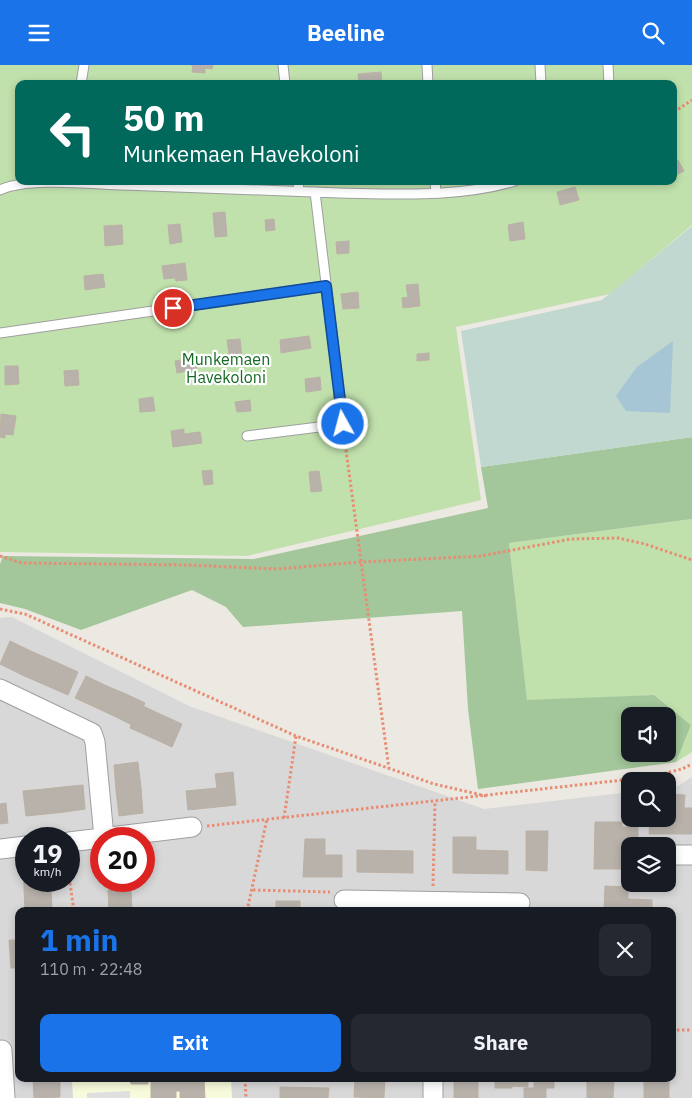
<!DOCTYPE html>
<meta charset="utf-8">
<style>
:root{--surface:#171b24;--page:#242831;--text:#f1f3f6;--muted:#9ea1a6;--accent:#1a73e8}
body{margin:0;font-family:"IBM Plex Sans",sans-serif;background:var(--page);color:var(--text);height:100vh;display:flex;flex-direction:column;font-size:19px;white-space:nowrap}
*{box-sizing:border-box;margin:0}
p{font-size:16px;color:var(--muted)}
.icon{flex:none;width:28px;height:28px;fill:none;stroke:currentColor;stroke-width:2;stroke-linecap:round;stroke-linejoin:round}
.map{position:relative;flex:1;overflow:hidden}
.details{position:absolute;left:15px;top:842px;width:661px;height:175px;display:flex;flex-direction:column;background:var(--surface);border-radius:10px;box-shadow:0 2px 8px #0003}
.details>*{flex:none}
.guide{position:absolute;left:15px;top:15px;width:662px;height:105px;border-radius:10px;box-shadow:0 2px 8px #0003;background:#00695c;color:#fff;overflow:hidden}
.fabs{position:absolute;left:621px;top:642px;display:grid;gap:10px}
.fabs a{display:grid;place-items:center;width:55px;height:55px;border-radius:10px;background:var(--surface);box-shadow:0 2px 8px #0003;font-size:25px}
.speed{position:absolute;left:15px;top:762px;display:flex;gap:10px;font-size:25px;font-weight:700;text-align:center}
.speed>*{display:grid;place-content:center;width:65px;height:65px;border-radius:50%;background:var(--surface);box-shadow:0 2px 8px #0003;line-height:1}
.speed small{font-size:12px;font-weight:400}
.speed .limit{border:8px solid #d22;background:#fff;color:#111}
.pin{position:absolute;display:grid;place-items:center;width:42px;height:42px;color:#fff;margin:-21px;border:2px solid #fff;border-radius:50%;box-shadow:0 1px 5px #0007}
.me{position:absolute;width:55px;margin:-28px;rotate:353deg;stroke-linejoin:round;filter:drop-shadow(0 0 4px #0008)}
.turn{display:flex;align-items:center;gap:18px;height:105px;padding:0 25px;font-size:22px}
.turn .icon{width:65px;height:65px;stroke-width:2.5}
.turn b{display:block;font-size:35px;line-height:42px}
.round{display:grid;place-items:center;flex:none;width:52px;height:52px;border-radius:10px;background:var(--page)}
.overview{display:flex;align-items:center;justify-content:space-between;height:85px;padding:0 25px}
h1{font-size:30px;font-weight:800;line-height:38px;color:var(--accent)}
.button{display:flex;gap:10px;margin-top:auto;padding:10px 25px}
.button a{flex:1;height:58px;border-radius:10px;background:var(--accent);color:#fff;font-size:20px;font-weight:800;line-height:58px;text-align:center}
.button a+a{background:var(--page);color:var(--text)}
header{display:flex;justify-content:space-between;align-items:center;height:65px;padding:0 25px;background:var(--accent);color:#fff;font-size:22px;font-weight:800}
.map>svg:first-child{display:block}
</style>
<header><svg class="icon" aria-label="menu" viewBox="0 0 24 24"><path d="M4 6h16M4 12h16M4 18h16"/></svg>Beeline<svg class="icon" aria-label="search" viewBox="0 0 24 24"><circle cx="10" cy="10" r="6"/><path d="M15 15l6 6"/></svg></header>
<div class="map">
<svg width="692" height="1033" viewBox="0 0 692 1033">
<rect width="100%" height="100%" fill="#ebe9e1"/>
<path fill="#d9d8d8" fill-rule="evenodd" d="M12,552l177,89 295,103 146,-17v27h38v-32l10,-1 14,-9v321h-692v-480zM26,774h43v42h-43zM101,774h43v42h-43zM630,781h38v38h-38zM19,846h653v168h-653z"/>
<path fill="#f7fbdb" d="M72,1014h159l1,19h-159z"/>
<path fill="#c0e1ac" fill-rule="evenodd" d="M0,0h692v160l-82,69 -154,33 25,173 -234,56 -247,-4zM19,19h655v97h-655z
M692,454v233l-16,10 15,-37 -37,-30 -127,6 -18,-158z"/>
<path fill="#a3c69a" fill-rule="evenodd" d="M692,372v82l-183,24 18,157 127,-5 37,30 -15,37 -198,27 -10,-80 -6,-98 -219,16 -17,-20 -34,-17 -111,40 -56,-21 -25,-6v-39l3,-8 251,3 234,-51 -7,-41zM630,651h38v38h-38z"/>
<path fill="#c0d8cf" d="M692,161v211l-211,30 -20,-136 141,-31z"/>
<path fill="#dfdfdf" d="M130,1026v7h-43v-5z"/>
<path fill="#a6c5d5" d="M673,276l-3,72 -44,-2 -10,-15 21,-29z"/>
<path fill="#b8b2ab" stroke="#bbb1a5" d="M191,0h22l-1,4 -7,-1v5l-13,-1 1,-7z
M381,7l1,12h-23l-1,-10z
M678,95l6,11 -10,5v-14z
M575,122l4,13 -19,5 -3,-13z
M225,147l2,24 -12,1 -2,-24z
M274,154l1,11 -9,1 -1,-11z
M523,157l2,17 -15,2 -2,-16z
M180,159l2,18 -12,2 -2,-19z
M122,160l1,19 -18,2 -1,-20z
M349,176v12l-12,1 -1,-12z
M185,198l2,17 -11,1 -1,-3 -11,1 -2,-13z
M103,209l2,13 -20,3 -1,-14z
M418,219l2,22 -17,2 -1,-10 6,-1 -2,-12z
M358,227l1,16 -16,1 -2,-15z
M309,271l2,12 -30,5 -1,-13z
M240,274l2,19 -12,2 -3,-20z
M429,288v7l-12,1v-7z
M195,293l2,11 -20,4 -2,-12z
M5,301h13l1,18 -14,1z
M78,305l1,15 -14,1 -1,-15z
M320,312l1,13 -15,2 -1,-13z
M153,332l2,14 -15,1 -1,-13z
M250,335l1,11 -14,1 -2,-10z
M1,349l15,2 -3,19 -8,-1v4l-5,-1z
M184,364v5l16,-2 2,11 -29,4 -2,-16z
M212,405l1,14 -9,1 -2,-14z
M319,406l3,20 -11,1 -2,-20z
M10,576l23,11 -11,23 -22,-11z
M33,587l23,10 -11,23 -23,-10z
M56,597l22,10 -10,23 -23,-10z
M86,611l23,11 -10,22 -24,-11z
M109,622l17,7 -10,23 -17,-8z
M126,629l19,9 -11,23 -18,-9z
M143,641l17,8 -10,23 -20,-9 1,-4 3,2z
M160,649l22,10 -10,23 -22,-10z
M138,697l3,26 -25,2 -2,-25z
M233,707l3,33 -48,5 -2,-19 31,-3 -2,-14z
M83,720l2,24 -20,3 -2,-25z
M63,722l2,25 -19,2 -2,-25z
M141,723l2,25 -24,3 -3,-26z
M44,724l2,25 -20,2 -3,-25z
M668,729l17,1 -1,13h8v26h-43l1,-15h18z
M6,738l2,20 -8,1v-20z
M595,757h27v5h16v19h-16l-1,23h-27z
M526,766h22l-1,40 -21,-1z
M453,772h23v13l32,1v23l-55,-1z
M305,774h20v16h17v22h-39z
M357,785l56,1v22l-56,-1z
M23,796h3v20h25v7l-27,1z
M605,821l23,1v12l24,1v11h-48z
M51,823l1,23h-27l-1,-22z
M131,824l1,22h-23l-1,-21z
M276,836h24v10h-24z
M9,875h9l1,28h-8z
M33,1014h27v18l-26,1z
M130,1014h18v5h-17z
M151,1014h53l1,19h-25v-7h-4v7h-25z
M355,1014h30l-1,19 -30,-1z
M454,1014h24v19h-24z
M495,1014h17v9h-17z
M512,1014h16v8l-16,-1z
M534,1014h20v9h-8v10h-22v-10h10z
M587,1014h27l-1,19h-26z
M644,1014h25v19h-25z
M280,1022l49,1 -1,10h-48z"/>
<g fill="none" stroke-linecap="round" stroke-linejoin="round">
<defs>
<path id="lane" d="M283,0l2,19
M427,0l1,19
M540,0l1,19
M608,0l1,19
M81,19l3,-19
M298,116l1,10
M435,116l1,12
M0,125c28,-13 91,-6 124,-5 71,3 143,6 215,8 58,1 120,5 176,-12
M0,268l326,-47
M247,371l96,-12 -28,-232"/>
<path id="street" d="M0,624l92,44 3,9 9,95
M69,777l123,-15
M0,784l26,-3
M668,790h24
M344,835l176,3
M2,985l3,48
M433,1033v-19"/>
</defs>
<use href="#lane" stroke="#9f9f9f" stroke-width="11"/>
<use href="#street" stroke="#9f9f9f" stroke-width="21"/>
<path stroke="#e98c74" stroke-width="3" stroke-dasharray="2.5 2.5" stroke-linecap="butt" d="M674,47l18,-12
M344,370l45,334
M0,491l22,7 165,2 90,4 84,-7 120,-6 90,-17 47,-1 27,6 47,16
M0,544l25,5 271,122 138,48 52,12
M284,753l12,-82
M207,761l443,-49 32,-8 10,-5
M70,818l4,28
M433,821l2,-84
M253,825l77,2
M247,846l20,-92
M672,965h20
M245,1014l1,19"/>
<use href="#lane" stroke="#fff" stroke-width="9"/>
<use href="#street" stroke="#fff" stroke-width="19"/>
</g>
<g fill="none" stroke-linecap="round" stroke-linejoin="round">
<defs>
<path id="route" d="M173,243l153,-22 17,138"/>
</defs>
<use href="#route" stroke="#114b97" stroke-width="12"/>
<use href="#route" stroke="#1a73e8" stroke-width="9"/>
</g>
<g text-anchor="middle" dominant-baseline="central" stroke-width="4.5" stroke-linejoin="round" paint-order="stroke">
<g font-size="16" fill="#166b26" stroke="#fff">
<text x="226" y="294">Munkemaen<tspan x="226" dy="18">Havekoloni</tspan></text>
</g>
</g>
</svg>
<div class="fabs">
<a><svg class="icon" aria-label="sound" viewBox="0 0 24 24"><path d="M4 9h4l5-4v14l-5-4H4zM17 9q2 3 0 6"/></svg></a>
<a><svg class="icon" aria-label="search" viewBox="0 0 24 24"><circle cx="10" cy="10" r="6"/><path d="M15 15l6 6"/></svg></a>
<a><svg class="icon" aria-label="layers" viewBox="0 0 24 24"><path d="M12 4l9 5-9 5-9-5zM3 14l9 5 9-5"/></svg></a>
</div>
<div class="speed"><div>19<small>km/h</small></div><div class="limit">20</div></div>
<div class="pin" style="left:173px;top:243px;background:#d93025"><svg class="icon" aria-label="arrive" viewBox="0 0 24 24"><path d="M6 21V4h12l-3 4 3 4H6"/></svg></div>
<svg class="me" style="left:343px;top:359px" viewBox="-20 -20 40 40"><circle r="17" fill="#1a73e8" stroke="#fff" stroke-width="3"/><path d="M0-11L8 9 0 5-8 9z" fill="#fff"/></svg>
<div class="guide">
<div class="turn"><svg class="icon" aria-label="left" viewBox="0 0 24 24"><path d="M17 20v-9H6M10 6l-5 5 5 5"/></svg><div><b>50 m</b>Munkemaen Havekoloni</div></div>
</div>
<section class="details">
<div class="overview"><div><h1>1 min</h1><p>110 m · 22:48</p></div><a class="round"><svg class="icon" aria-label="close" viewBox="0 0 24 24"><path d="M6 6l12 12M18 6L6 18"/></svg></a></div>
<div class="button"><a>Exit</a><a>Share</a></div>
</section>
</div>
